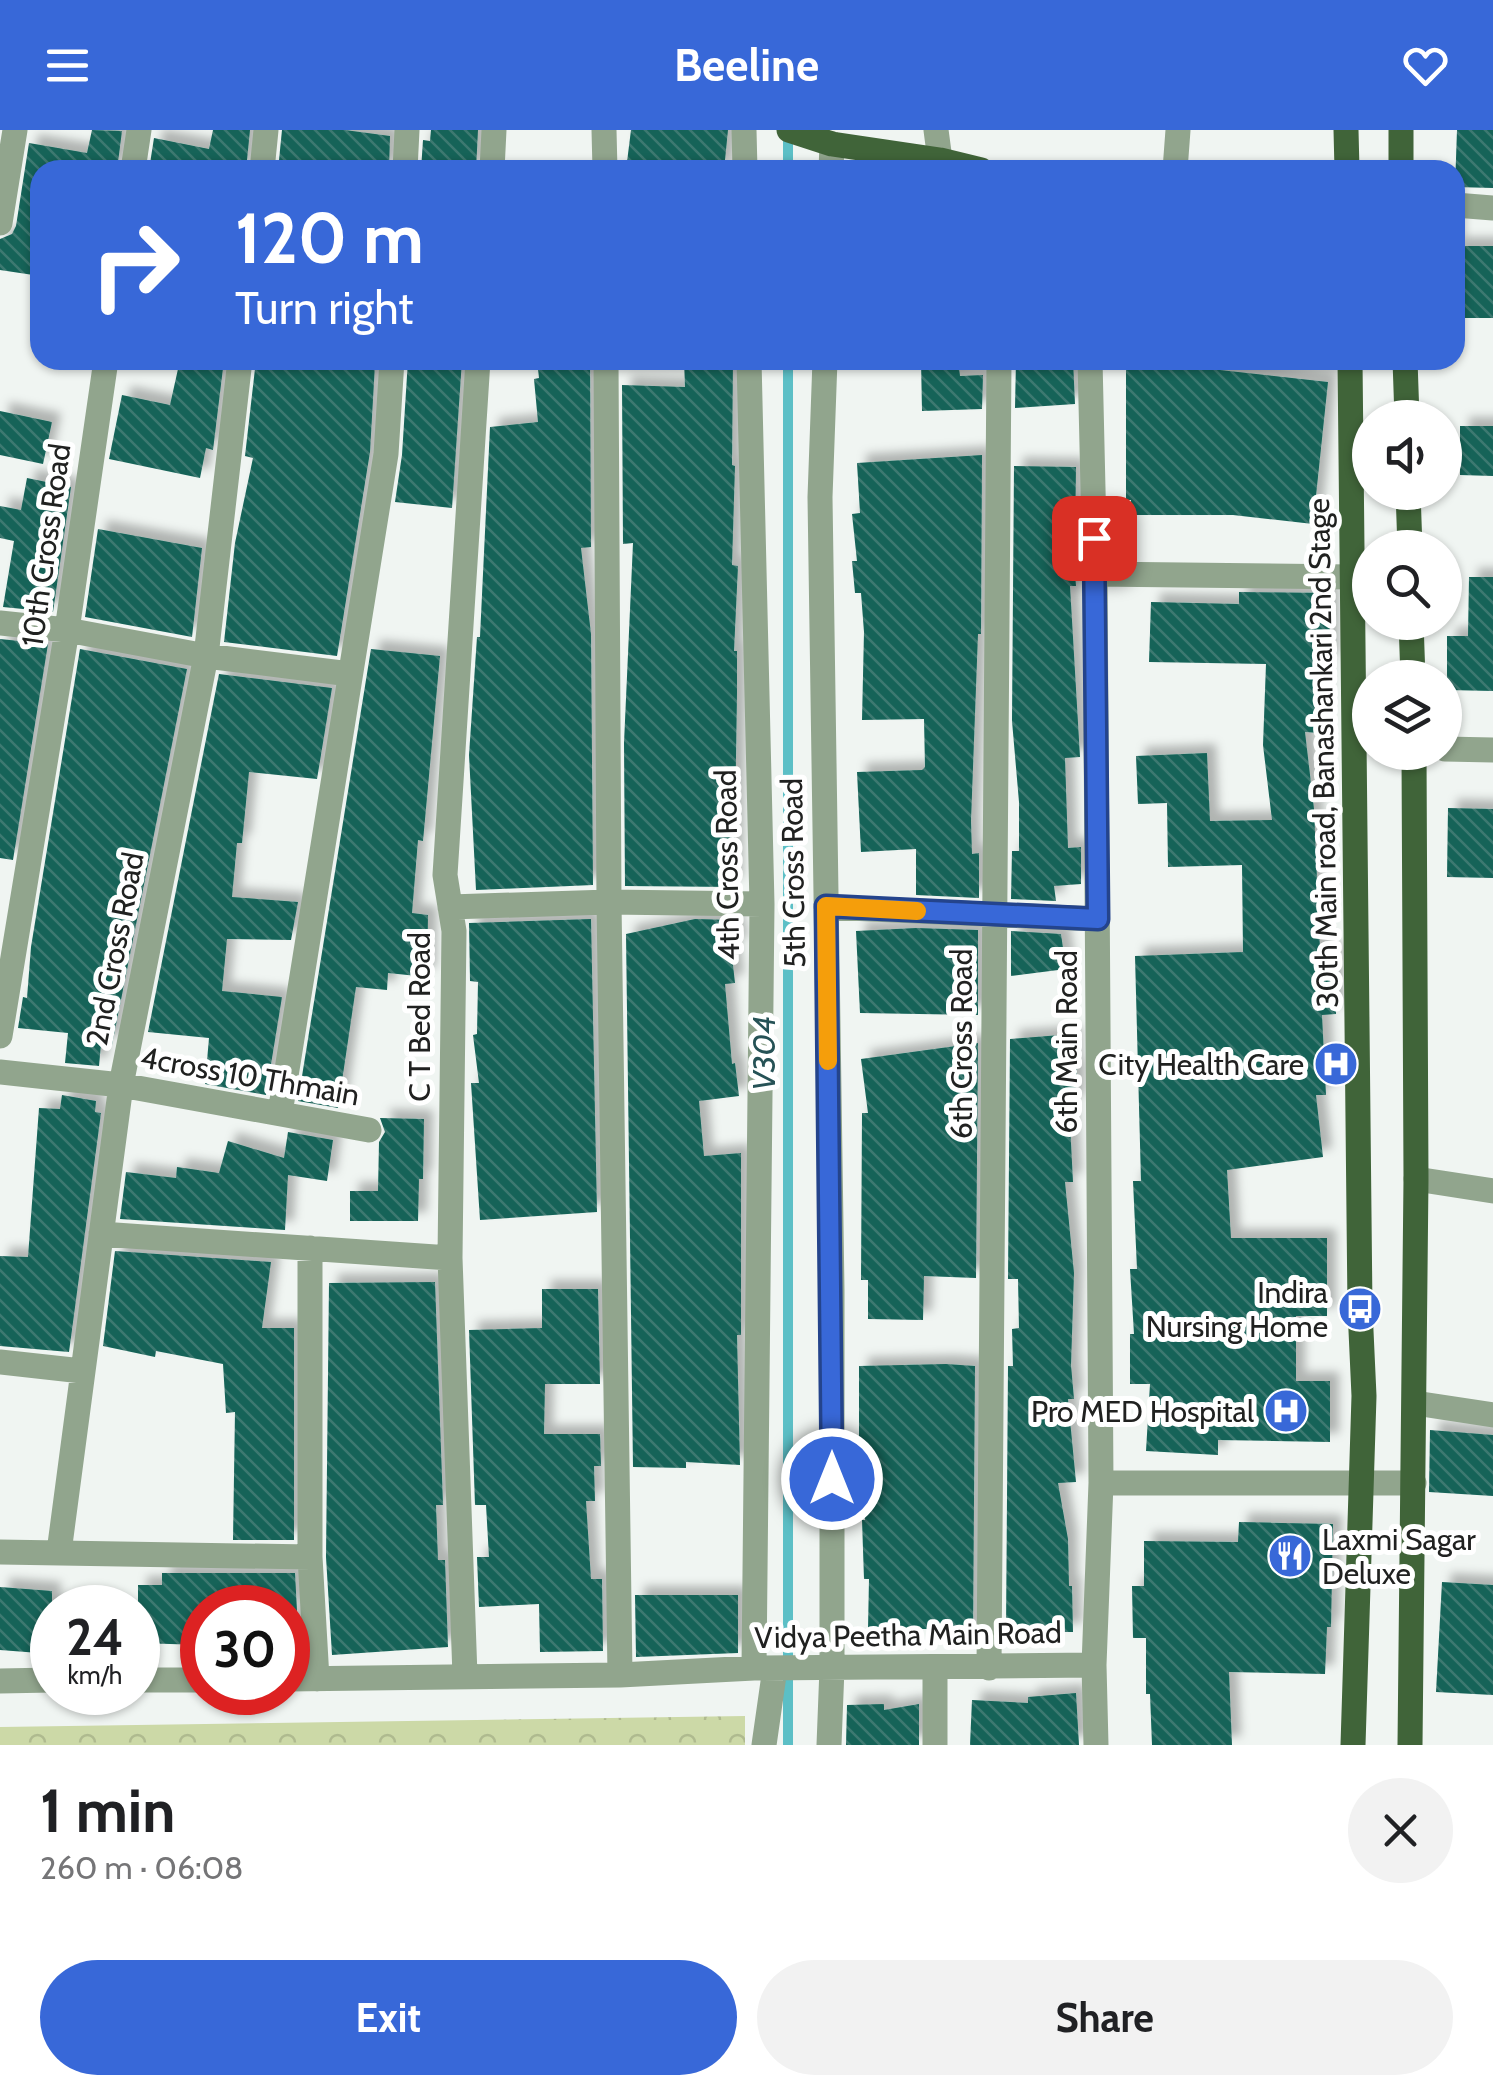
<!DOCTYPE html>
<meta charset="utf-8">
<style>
:root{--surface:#fff;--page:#f2f2f2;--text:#202124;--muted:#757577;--accent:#3868d8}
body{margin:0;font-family:Cabin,sans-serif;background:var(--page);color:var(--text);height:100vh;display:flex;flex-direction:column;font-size:38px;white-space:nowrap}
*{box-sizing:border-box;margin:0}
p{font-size:32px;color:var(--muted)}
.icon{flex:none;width:55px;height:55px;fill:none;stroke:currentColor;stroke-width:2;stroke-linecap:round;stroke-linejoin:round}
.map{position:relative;height:1615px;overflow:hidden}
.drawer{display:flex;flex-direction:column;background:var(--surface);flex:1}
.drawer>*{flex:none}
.banner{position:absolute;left:30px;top:30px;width:1435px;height:210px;border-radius:30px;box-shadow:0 2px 8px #0004;background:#3868d8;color:#fff;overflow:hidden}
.controls{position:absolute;left:1352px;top:270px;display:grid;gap:20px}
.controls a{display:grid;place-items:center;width:110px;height:110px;border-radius:50%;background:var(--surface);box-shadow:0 2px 8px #0004;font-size:50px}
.speed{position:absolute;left:30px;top:1455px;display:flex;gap:20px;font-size:50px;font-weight:700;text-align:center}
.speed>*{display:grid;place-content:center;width:130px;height:130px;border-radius:50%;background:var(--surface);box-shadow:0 2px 8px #0004;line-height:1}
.speed small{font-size:25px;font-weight:400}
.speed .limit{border:15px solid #d22;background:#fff;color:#111}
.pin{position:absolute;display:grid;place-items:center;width:85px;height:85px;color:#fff;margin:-42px;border-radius:20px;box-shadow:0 5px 15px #0006}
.me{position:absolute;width:110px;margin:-55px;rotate:0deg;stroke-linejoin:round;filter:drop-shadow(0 0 8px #0008)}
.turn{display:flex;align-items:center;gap:35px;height:210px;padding:0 40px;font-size:45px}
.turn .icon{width:130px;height:130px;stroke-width:2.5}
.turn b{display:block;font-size:70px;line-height:85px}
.round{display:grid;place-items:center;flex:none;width:105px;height:105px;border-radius:52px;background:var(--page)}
.head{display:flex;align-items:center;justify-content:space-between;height:170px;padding:0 40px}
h1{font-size:60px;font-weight:700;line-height:75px}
.action{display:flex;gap:20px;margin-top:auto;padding:20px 40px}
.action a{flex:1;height:115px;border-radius:60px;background:var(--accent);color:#fff;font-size:40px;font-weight:700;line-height:115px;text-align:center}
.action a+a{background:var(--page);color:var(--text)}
header{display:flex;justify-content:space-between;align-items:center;height:130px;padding:0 40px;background:var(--accent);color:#fff;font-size:45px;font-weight:700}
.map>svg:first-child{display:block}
</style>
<header><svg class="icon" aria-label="menu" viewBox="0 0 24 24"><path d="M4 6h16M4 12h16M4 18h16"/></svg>Beeline<svg class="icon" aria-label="heart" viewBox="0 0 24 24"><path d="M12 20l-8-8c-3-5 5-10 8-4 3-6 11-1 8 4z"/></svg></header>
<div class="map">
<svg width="1493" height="1615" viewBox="0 0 1493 1615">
<defs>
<pattern id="park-crowns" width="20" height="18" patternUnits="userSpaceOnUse" patternTransform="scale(2.5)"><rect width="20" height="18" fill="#ccd9a7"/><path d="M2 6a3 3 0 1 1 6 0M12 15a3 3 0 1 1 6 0" fill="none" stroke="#afba8f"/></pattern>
<pattern id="building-back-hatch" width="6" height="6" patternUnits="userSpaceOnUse" patternTransform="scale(2.5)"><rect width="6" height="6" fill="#146358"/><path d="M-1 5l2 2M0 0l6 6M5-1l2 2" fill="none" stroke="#3e7971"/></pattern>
<filter id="shadow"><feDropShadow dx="9" dy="-9" stdDeviation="5" flood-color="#0004"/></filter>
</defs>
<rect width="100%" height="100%" fill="#f0f5f2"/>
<path fill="url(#park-crowns)" d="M745,1586v29h-745v-18z"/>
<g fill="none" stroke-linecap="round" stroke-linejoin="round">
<path stroke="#5cbfc6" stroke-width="10" d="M788,1v39
M788,230v1385"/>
</g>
<path fill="url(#building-back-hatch)" filter="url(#shadow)" d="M92,0l30,1 -5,39h-77v106l-40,-6v-31l12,-5 4,-8 13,-83 58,10z
M213,0h37l-4,40h-97l5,-32 55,11z
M282,0h63l45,6 -1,34h-111z
M431,0h47l-2,40h-55l2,-30 7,1z
M631,0h97l-4,40h-98z
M1457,0h36v58l-38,-1z
M1455,116h38v72h-38z
M180,230h44l-11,90 -7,-2 -6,30 -91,-19 13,-64 48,10z
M256,230h100l19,4 -5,88 -33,204 -113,-14 11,-99 18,-85 -8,-2z
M408,230h54l-10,148 -57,-6 7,-47z
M537,230h53l1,187 -10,1 10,86 2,251 -117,5 -7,-135 8,-118h3l10,-210 48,-5 -4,-43 5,-1z
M684,230h49l-1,105 3,1 -3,99 6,1 -4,85h3v42l-3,194 -109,-1 -1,-143 9,-200 -10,1 -1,-159 63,2z
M921,230h37l2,16 23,-1 -1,34 -60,2z
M1016,230h57l2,44 -60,4z
M1126,233h94v7l108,12 -15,142 -80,-9h-102v-15h-5z
M0,281l52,11 -9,42 -43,-9z
M1460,296h33v50l-33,-1z
M982,325l-1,179h-3l-7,187 1,33 7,-1v45l-63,-3v-46l-55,3 -4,-80 65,-2 3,-3 -1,-48 -62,1 2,-88 -3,-39h-6l-3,-32h5l-5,-47 8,-1 -3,-50z
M1014,336l62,1 -1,72h-3l4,47h-6l10,171 -15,1 3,90 13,-1v37l-27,2 2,15 -45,-2 1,-48h7v-49l-7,-81z
M27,348l44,9 -18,125 -50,-5 11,-66 -14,-3v-32l21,4z
M98,399l104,19 -10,89 -107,-20z
M1469,447h24v114l-46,-1v-54h21z
M1239,462l91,1v69h-6l-4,71 -15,-1 9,77 6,141h14l2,64 -14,1 4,80h-10l7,62 -96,13 4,68h96v78h-31v65h34v61l-112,-2v15l-72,-4 4,-67h-20v-50h4l-4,-65h7l-4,-88h8l-6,-225 108,-4 -1,-87 -74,2 -1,-64 -29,1 -2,-48 71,-3 3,68 62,-1 -9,-75 3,-81 -117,-2 2,-60 88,2z
M0,509l48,5 -35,216 -13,-2z
M80,519l107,20 -75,376 -11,-1 -2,22 -34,-3 3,-30 -50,-5 5,-31 4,1 4,-51z
M371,519l69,7 -17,185 -5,-1 -6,73 16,2 -1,62 -39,-4 -1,17 -31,-3 -18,121 -40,-7z
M219,544l113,14 -15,91 -68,-7 -7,71h-5l-5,54 66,5 -7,38 -64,-1 -5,52 60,6 -16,98 -61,-11 4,-46 -61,-6z
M1448,678l45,1v69l-46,-1z
M591,789l6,293 -117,8 -9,-137h8l-6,-48 4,-1 1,-52 -8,-1 -1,-58z
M695,789l39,1 5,26 -8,1 4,36 -10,1 7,80 3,-1 4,33 -40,5 5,55 37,-3v182h-4l3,130 -54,-3v6l-53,-1 -7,-533z
M916,798l62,2v85l-118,-2 -4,-82z
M1011,801l50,3 5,35 -55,7z
M1073,904l1,35h3l-1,35h-7l4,78h-8l9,91 -3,92 3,34h-6l8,83 -18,1 10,56 1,47h3l1,46h-67l2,-266h5l-1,-37 7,-1 -1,-49h-10l2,-240z
M978,913l-2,235 -52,-2 -1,44 -55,-1v-39h-7l1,-167h6l-7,-54z
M62,965l34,6 -1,11 6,1 -32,239 -69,-6v-90l28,1 11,-149 21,1z
M380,988l44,1 -1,60h-4l-1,42h-68v-30h28l1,-49 6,-10z
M288,1002l45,8 -6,41 -39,-6 -3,55 -165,-11 6,-47 50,6 1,-11 42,6 9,-32 56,17z
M115,1121l156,11 -9,66h32v212h-61l2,-128 -9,1 -3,-49 -67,-13 -1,6 -52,-11z
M435,1152l8,223h-7l2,55h7l3,87 -116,8 -6,-98 3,-274z
M542,1159h56l2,95h-55l-1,50h56l1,32h-7l1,35h-9l5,78h11l1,72 -63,1 -1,-48 -60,3 -2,-50h12l-3,-52h-11l-6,-175 73,-2z
M946,1234l29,2 -2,270 -45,1v-8h-60l1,-50h-5l-2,-59h3l-6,-55v-99z
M1430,1300l63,5v61l-64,-4z
M1239,1392l94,2 -2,103h-4l-2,47 -96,-2 3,73h-80l-2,-51h-4v-56h-13l-1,-52h12v-45l94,1z
M162,1443h133l4,75h-11v-40h-86v37l-64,-2v-58h24z
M1442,1452l51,3v110l-57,-3z
M0,1457l52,4v63l-52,-4z
M635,1465h103v58l-102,4z
M1076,1563l3,52h-109l2,-45 56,3v-6z
M884,1574v6l35,-6v41h-73l1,-40z"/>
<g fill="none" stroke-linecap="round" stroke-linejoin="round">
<path stroke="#91a58d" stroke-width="25" d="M604,0l1,40
M744,0l1,40
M936,0l4,30
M133,40l6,-40
M262,40l4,-40
M405,40l2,-40
M492,40l2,-40
M831,40l1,-26
M1175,40l3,-40
M1455,75l38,3
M0,93l15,-93
M606,230l3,542 11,773
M749,230l13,544 -8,764
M825,230l-5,137 12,794v377l-3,77
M1090,230l5,214 6,909
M1095,444l258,3
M0,493l67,7 139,26 144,18
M1445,619l48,1
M450,777l159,-5 153,2
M826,777l271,12
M0,906l67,-406 39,-270
M0,942l121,13 248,45
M280,983l106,-659 6,-94
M1416,1049l77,12
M101,1104l349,24
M310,1118v309l7,122
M0,1232l82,9
M1415,1273l78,12
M0,1422l310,5
M59,1422l62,-467 85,-429 34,-296
M1094,1535l2,80
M935,1537v78
M989,1538l10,-1308
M465,1546l-15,-418 4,-327 -9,-56 33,-515
M288,1549l332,-4 134,-7 340,-3 7,-182h313
M138,1550h64
M0,1551l52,-1
M764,1615l11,-77"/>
<path stroke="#406439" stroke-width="25" d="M789,0l43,14 108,16 41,10
M1346,0l1,40
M1401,0v40
M1350,230l10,949 4,87 -11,349
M1405,230l2,58
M1408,362l2,56
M1411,492l2,56
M1410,1615l6,-566 -2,-427"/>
</g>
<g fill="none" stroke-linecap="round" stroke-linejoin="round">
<defs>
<path id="route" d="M832,1349l-6,-573 272,13 -4,-381"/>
</defs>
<use href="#route" stroke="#24448c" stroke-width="25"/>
<use href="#route" stroke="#3868d8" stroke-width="18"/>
<path stroke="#f59e0b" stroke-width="18" d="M828,931l-2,-155 91,5"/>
</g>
<defs>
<symbol id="hospital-disc" viewBox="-11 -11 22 22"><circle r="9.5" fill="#3868d8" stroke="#fff"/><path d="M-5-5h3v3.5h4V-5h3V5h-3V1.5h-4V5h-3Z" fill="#fff"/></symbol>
<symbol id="bus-disc" viewBox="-11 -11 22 22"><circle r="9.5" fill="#3868d8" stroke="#fff"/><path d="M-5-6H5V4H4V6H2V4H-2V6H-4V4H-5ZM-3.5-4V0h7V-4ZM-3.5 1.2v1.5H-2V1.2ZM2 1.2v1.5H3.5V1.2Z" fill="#fff"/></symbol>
<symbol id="restaurant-disc" viewBox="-11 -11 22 22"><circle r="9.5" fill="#3868d8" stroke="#fff"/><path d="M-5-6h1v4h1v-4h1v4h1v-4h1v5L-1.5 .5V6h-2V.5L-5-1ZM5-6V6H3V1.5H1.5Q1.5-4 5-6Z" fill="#fff"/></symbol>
</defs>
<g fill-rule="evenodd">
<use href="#hospital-disc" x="1311" y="909" width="50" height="50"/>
<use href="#bus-disc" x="1335" y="1154" width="50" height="50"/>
<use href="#hospital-disc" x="1261" y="1256" width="50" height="50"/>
<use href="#restaurant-disc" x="1265" y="1401" width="50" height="50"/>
</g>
<g text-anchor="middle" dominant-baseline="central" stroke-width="10" stroke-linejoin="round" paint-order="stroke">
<g font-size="30" fill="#202120" stroke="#fff">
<text transform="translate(46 415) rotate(-82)">10th Cross Road</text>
<text transform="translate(1323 623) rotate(-91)">30th Main road, Banashankari 2nd Stage</text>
<text transform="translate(727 735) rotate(-91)">4th Cross Road</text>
<text transform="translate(793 743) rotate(-91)">5th Cross Road</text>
<text transform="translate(115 819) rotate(-79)">2nd Cross Road</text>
<text transform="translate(419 887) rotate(-90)">C T Bed Road</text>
<text transform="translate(1066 912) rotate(-90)">6th Main Road</text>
<text transform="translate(961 914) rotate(-90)">6th Cross Road</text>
<text transform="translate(250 946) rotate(10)">4cross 10 Thmain</text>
<text transform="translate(908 1505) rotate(-1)">Vidya Peetha Main Road</text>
</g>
<g font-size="30" fill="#202120" stroke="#fff" text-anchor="end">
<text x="1304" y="934">City Health Care</text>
<text x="1328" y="1162">Indira<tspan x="1328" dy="34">Nursing Home</tspan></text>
<text x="1254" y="1281">Pro MED Hospital</text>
<text x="1322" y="1409" text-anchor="start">Laxmi Sagar<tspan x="1322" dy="34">Deluxe</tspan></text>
</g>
<g font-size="32" font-style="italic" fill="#265256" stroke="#fff">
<text transform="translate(763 923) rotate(-90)">V304</text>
</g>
</g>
</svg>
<div class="controls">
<a><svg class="icon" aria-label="sound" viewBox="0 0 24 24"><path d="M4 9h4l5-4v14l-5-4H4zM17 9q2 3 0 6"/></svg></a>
<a><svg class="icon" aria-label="search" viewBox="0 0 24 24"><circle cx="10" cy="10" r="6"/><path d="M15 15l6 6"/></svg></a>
<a><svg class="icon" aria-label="layers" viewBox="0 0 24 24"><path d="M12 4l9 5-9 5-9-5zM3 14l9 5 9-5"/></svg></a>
</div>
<div class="speed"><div>24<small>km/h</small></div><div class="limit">30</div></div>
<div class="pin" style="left:1094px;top:408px;background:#d93025"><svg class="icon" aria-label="arrive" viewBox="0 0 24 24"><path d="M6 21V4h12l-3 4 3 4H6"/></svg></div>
<svg class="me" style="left:832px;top:1349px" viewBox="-20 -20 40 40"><circle r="17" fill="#3868d8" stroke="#fff" stroke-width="3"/><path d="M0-11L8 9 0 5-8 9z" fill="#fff"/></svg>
<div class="banner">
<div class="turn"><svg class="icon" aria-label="right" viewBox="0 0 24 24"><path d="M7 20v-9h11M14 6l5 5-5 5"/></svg><div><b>120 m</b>Turn right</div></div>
</div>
</div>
<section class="drawer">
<div class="head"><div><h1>1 min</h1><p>260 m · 06:08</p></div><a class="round"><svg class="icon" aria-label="close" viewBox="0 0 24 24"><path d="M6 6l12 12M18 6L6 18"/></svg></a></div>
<div class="action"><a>Exit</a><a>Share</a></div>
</section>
